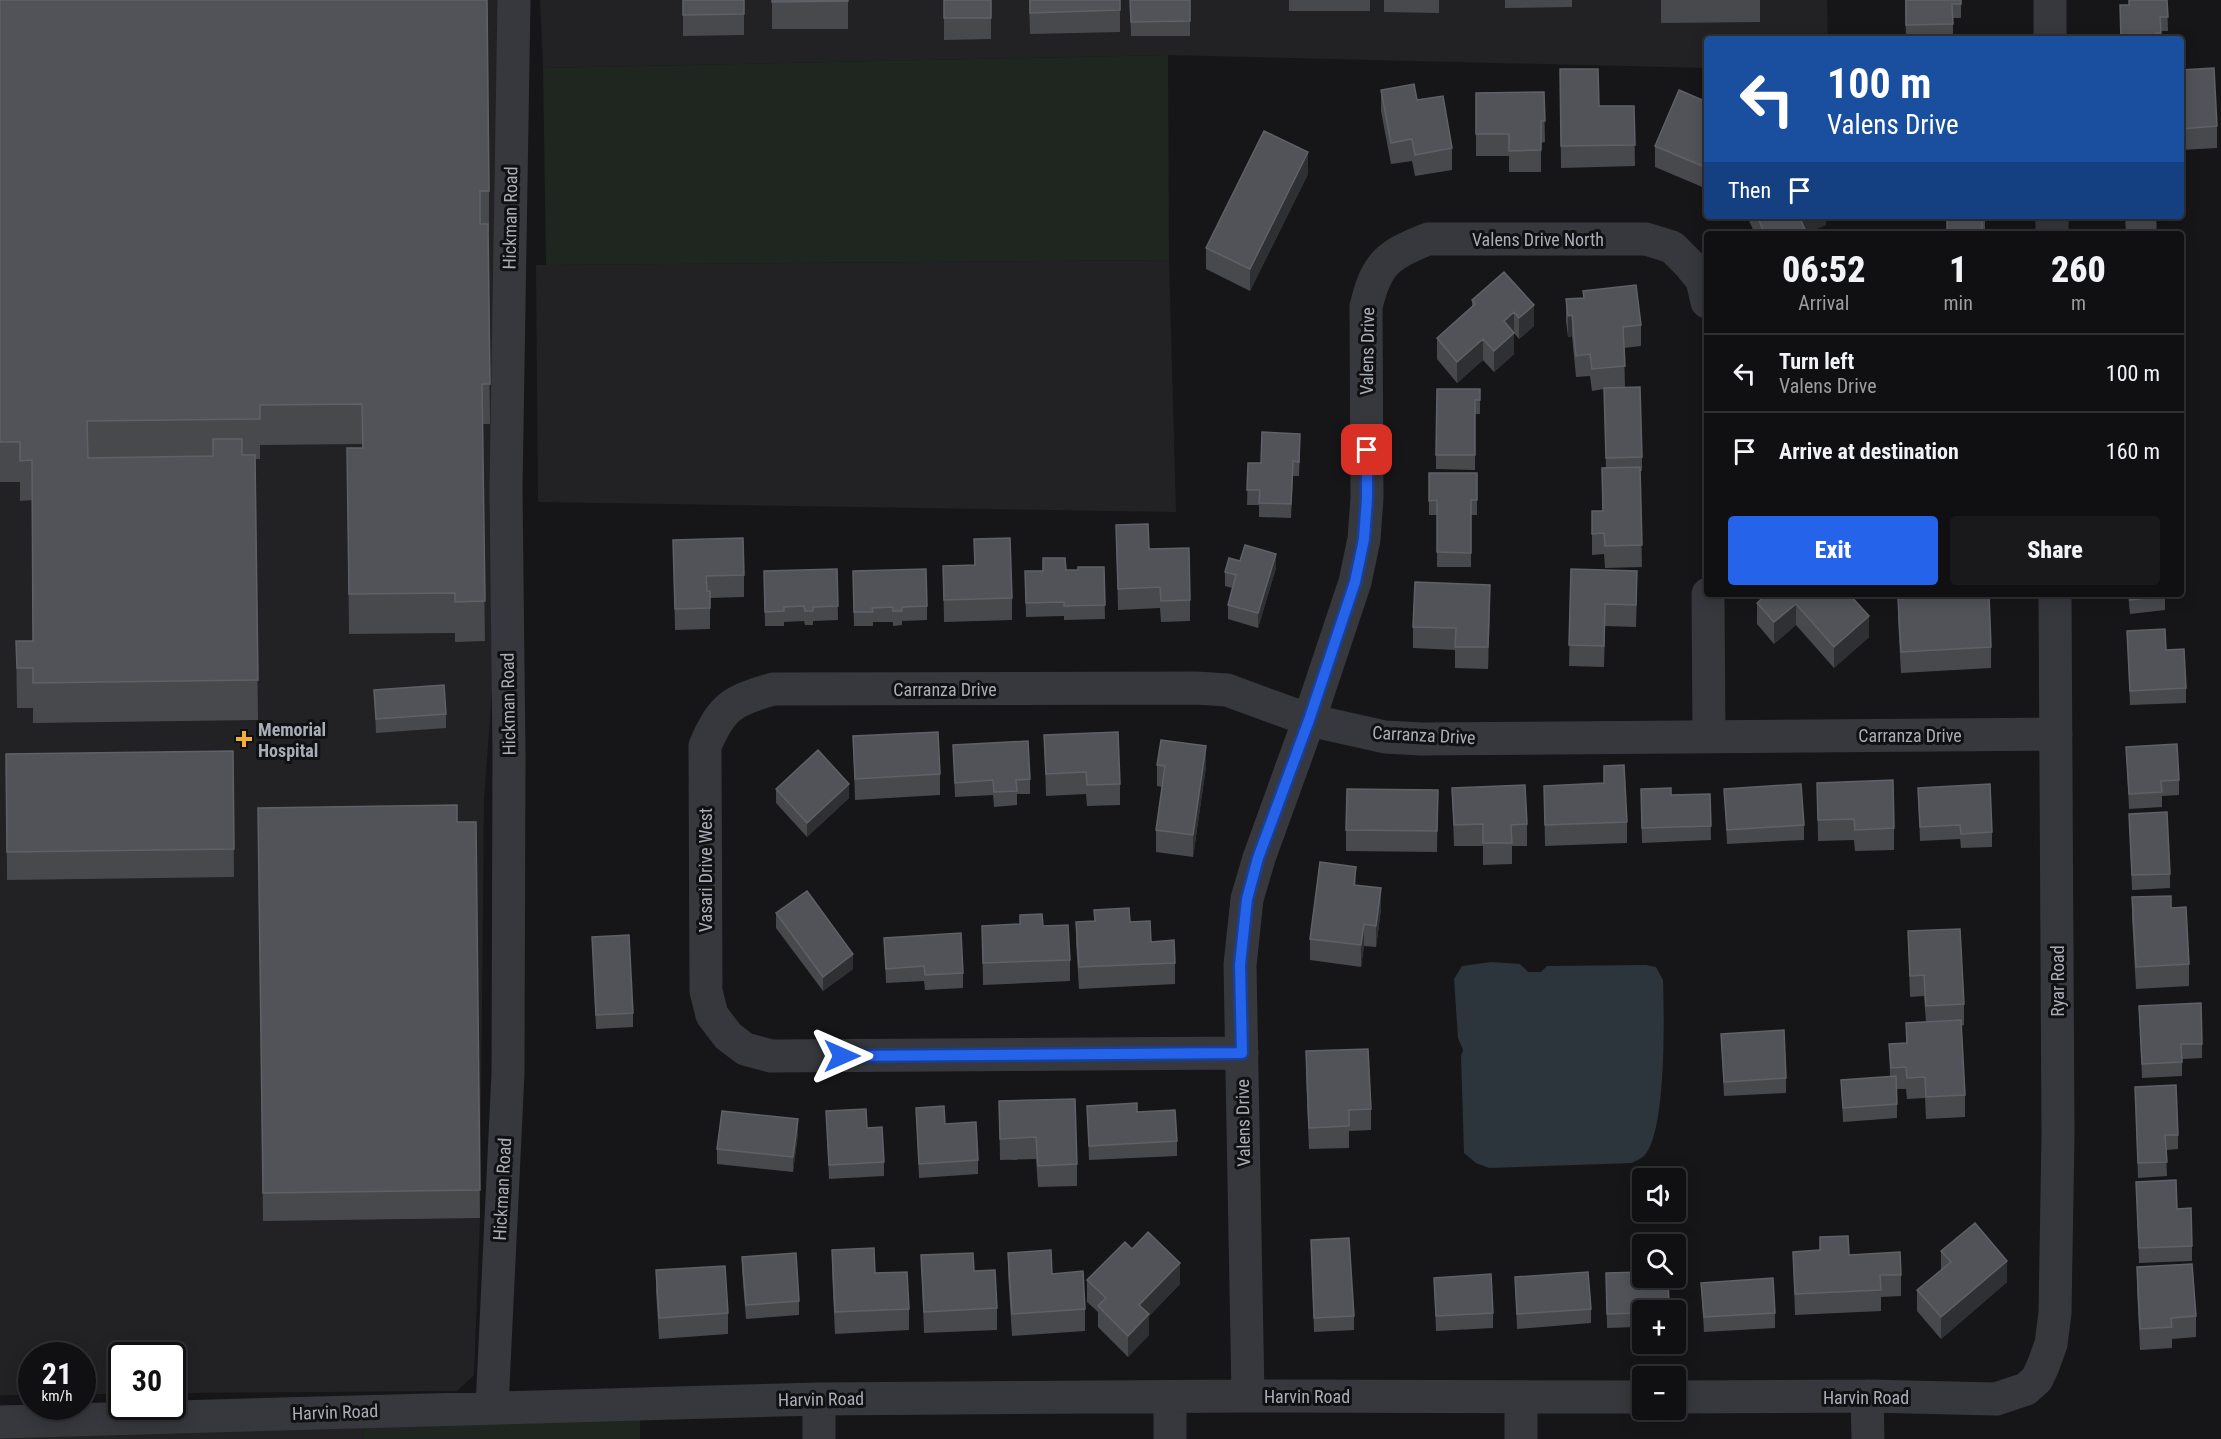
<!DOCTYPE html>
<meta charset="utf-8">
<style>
:root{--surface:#101012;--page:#19191b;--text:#f1f3f6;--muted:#9c9d9f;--line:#303032;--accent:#2563eb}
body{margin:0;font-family:"Roboto Condensed",sans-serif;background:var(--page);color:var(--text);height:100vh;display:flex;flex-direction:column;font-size:22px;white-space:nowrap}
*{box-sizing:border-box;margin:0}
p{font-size:20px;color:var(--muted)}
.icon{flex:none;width:33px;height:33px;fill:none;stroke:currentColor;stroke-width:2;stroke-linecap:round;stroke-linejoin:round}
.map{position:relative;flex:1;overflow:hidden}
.details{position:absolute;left:1704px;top:231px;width:480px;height:366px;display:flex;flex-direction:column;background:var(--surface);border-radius:6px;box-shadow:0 3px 15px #0003,0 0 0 2px var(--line)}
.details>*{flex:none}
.hud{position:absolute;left:1704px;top:36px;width:480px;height:183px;border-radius:6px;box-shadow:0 3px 15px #0003,0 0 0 2px var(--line);background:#1a4fa0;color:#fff;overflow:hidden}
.controls{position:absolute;left:1632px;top:1168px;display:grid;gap:12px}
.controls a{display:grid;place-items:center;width:54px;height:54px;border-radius:6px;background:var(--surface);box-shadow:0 3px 15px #0003,0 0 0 2px var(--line);font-size:30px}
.speed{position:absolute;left:18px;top:1342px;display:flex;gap:12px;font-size:30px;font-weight:700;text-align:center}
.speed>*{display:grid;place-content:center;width:78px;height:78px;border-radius:50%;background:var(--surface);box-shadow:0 3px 15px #0003,0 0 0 2px var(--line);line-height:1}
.speed small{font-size:15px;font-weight:400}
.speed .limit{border:3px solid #111;border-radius:9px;background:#fff;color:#111}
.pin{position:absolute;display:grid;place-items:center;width:51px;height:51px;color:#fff;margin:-26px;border-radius:12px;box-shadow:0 3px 9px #0006}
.me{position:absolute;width:66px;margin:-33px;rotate:90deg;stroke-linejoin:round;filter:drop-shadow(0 0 4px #0008)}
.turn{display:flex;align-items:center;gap:21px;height:126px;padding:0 24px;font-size:27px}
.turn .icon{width:78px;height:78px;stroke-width:2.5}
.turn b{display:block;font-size:42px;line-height:51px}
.then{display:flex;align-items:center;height:57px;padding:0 24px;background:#0003;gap:12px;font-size:22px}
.eta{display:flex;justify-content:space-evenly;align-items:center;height:102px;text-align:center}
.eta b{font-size:36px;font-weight:800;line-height:42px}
.action{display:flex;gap:12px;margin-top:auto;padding:12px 24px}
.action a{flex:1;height:69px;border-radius:6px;background:var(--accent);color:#fff;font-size:24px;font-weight:800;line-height:69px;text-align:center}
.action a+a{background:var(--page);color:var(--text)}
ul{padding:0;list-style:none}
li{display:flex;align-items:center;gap:18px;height:78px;padding:0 24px;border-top:2px solid var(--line)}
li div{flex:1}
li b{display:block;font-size:22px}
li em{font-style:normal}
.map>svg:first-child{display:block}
</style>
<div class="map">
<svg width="2221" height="1439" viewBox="0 0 2221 1439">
<rect width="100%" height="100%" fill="#161618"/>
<path fill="#222225" d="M0,0h501l-8,678 -9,122 -4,418 -6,157 -17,16 -284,2 -1,-37h-50l-1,38h-38l-1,-38h-50l-1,39h-31z
M540,0h1287l1,39h-121v29l-539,-13 -625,13z
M1169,260l7,252 -638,-10 -2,-237z
M363,1423l1,16h-364v-1z"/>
<path fill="#1e261f" d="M1168,55l1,205 -623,5 -3,-197z
M640,1416v23h-276l-1,-16z"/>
<path fill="#2c353c" d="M1491,962l29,2 8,8h13l6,-6 99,-1 10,2 7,13c1,34 4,153 -19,176 -3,3 -9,5 -12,7l-143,5 -13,-5 -12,-10 -3,-97 2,-6 -5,-12 -4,-59 8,-13z"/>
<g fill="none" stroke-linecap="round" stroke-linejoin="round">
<path stroke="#37383d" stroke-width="33" d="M2050,0v39
M2052,216v18
M1708,594l1,142
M1242,1053l-471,3 -26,-7 -17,-13 -16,-21 -6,-24 -1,-245c17,-40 27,-45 68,-57l423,-1 31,2 82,30 76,17 36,2 635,-5
M1248,1396l-8,-431 7,-66 12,-41 50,-138 46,-138 9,-43 3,-41 -1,-191c10,-43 21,-52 62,-68h218l26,8 17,17 13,16 5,22
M1867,1396l1,43
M1521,1397v42
M1676,1397l191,-1 129,3 30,-10 11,-10 6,-13 8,-22 4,-31 3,-178 -3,-541
M492,1407l16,-334 1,-319 -3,-265 8,-489
M0,1422l819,-23 429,-3 394,1
M819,1439v-40
M1170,1439v-42"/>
</g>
<path fill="#47494d" d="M0,0l489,191v40h-1l2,193h-8l3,217 -30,1v-9l-106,1 -2,-186h15v-4l-102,1v14h-5l3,261 -225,3v-15h-16l-1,-67h17l-1,-141 -12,1v-19h-20z
M683,0h61v35l-61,1z
M772,0h76v29h-76z
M944,0h47v39l-47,1z
M1029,0h91v32l-90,2z
M1130,0h60v36h-59z
M1289,0h81v11h-81z
M1384,0h55v13l-55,-1z
M1505,0h67v7l-67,1z
M1661,0h99v22l-99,1z
M1905,0h56v18h-8v20l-47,1z
M2167,0l1,31h-7v8h-40l7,-34z
M1560,69l39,37h35l1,60 -74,2z
M2181,70l36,56v22l-36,2z
M1381,90l36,10 35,48v22l-37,6 -3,-15 -21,3 -10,-53z
M1544,92l1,50 -4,1v29h-32v-16h-33v-63z
M1707,102v87l-52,-22v-21z
M1308,174l-58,117 -44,-22v-21z
M1747,216h79v9l-20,8 1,1h-52z
M1947,216h38v14h-3z
M2125,216h36h-5l1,18h-31z
M1504,272l30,54 -15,13 -5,-6v21l-20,18 -11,-12 -26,23 -20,-24v-21l35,-31v-7z
M1583,291l58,34v21l-17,2 1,39 17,70v14h-2l2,96 -37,1 -1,-14 -12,1v-44h11l-1,-43h4l-2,-79 -12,2 -2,-15 -14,1 -4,-41 -4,1 -2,-16v-22l17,-1z
M1480,389v25h-5v56l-39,-1v-14z
M1300,448l-1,28h-6l-2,42 -32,-1v-12h-12l1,-42h13z
M1429,473h48v42h-6v52h-34v-52h-8z
M1116,525l33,24 41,51v21l-29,1 -1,-14 -42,2z
M974,539l38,59v22l-68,2 -1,-56 31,-1z
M673,540l71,35v22l-34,1v31l-35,1z
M1240,561l36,7 -18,60 -30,-9v-14l4,-17 -7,-2v-14z
M1104,567l1,52 -41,1v-4l-38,1 -1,-46 53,-1z
M837,569l1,51 -25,1v4h-8l-1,-4 -20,1v4h-19l-1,-55z
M1571,569l66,24 -1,34 -31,-1 -1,41 -35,-1z
M853,586l74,20v14l-25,1v4l-9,1v-4h-20v4h-19z
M1849,594l20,43 -35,31 -38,-43 -22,19 -17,-20v-21z
M1959,594h30l2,53v21l-90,5 -3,-53v-21l61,-3z
M2128,594h37v16l-35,4z
M1490,606l-2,63 -33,-1v-18l-42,-2v-21z
M2127,631l39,19 20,38v15l-56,2z
M374,690l72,24v14l-70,5z
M1044,735l76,49v21l-33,1 -1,-12 -40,2z
M853,736l87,38v21l-85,5z
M953,745l77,34v15h-13v11l-23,2 -1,-12 -38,2z
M2126,747l53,33v15l-17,1v11l-33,2z
M233,751l1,126 -227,3 -1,-126z
M1157,765l49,2 -13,90 -37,-5v-22l6,-43 -5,-1z
M1604,766l23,56v21l-82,3 -1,-60 60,-3z
M1817,783l77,45v22l-39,1 -1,-11 -36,1z
M1452,788l75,36v22h-15v18l-29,1v-19h-29z
M1918,788l74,44v15l-31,1 -1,-9 -40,2z
M776,789l73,9 -42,39 -31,-34z
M1724,789l80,36v15l-77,4z
M1438,790l-1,62 -91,-1v-21z
M1710,794l1,46 -69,3 -1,-40 30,-8z
M258,808l199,14h19l4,396 -217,3z
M2129,814l41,60v14l-38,2z
M1356,885l25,24 -5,38 -12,-1 -3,21 -51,-7v-21z
M2132,897l39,11 18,56v22l-53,3 -4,-71z
M1094,910l36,12 21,20 24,21v21l-96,5 -3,-46v-21l18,-1z
M776,913l77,56 -30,22 -47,-63z
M982,926h61l27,34v21l-87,4z
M1908,931l56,73v21l-3,1 4,69v22l-39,2 -1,-21 -18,1 -1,-10h-9v29l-54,4 -2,-42 49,-3 -1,-33 17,-1v-20l20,-1 -2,-26 -14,1z
M592,937l41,76v14l-37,2z
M884,938l79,35v15l-38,2 -1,-9 -38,2z
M2139,1006l63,38v14l-20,1v17l-40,2z
M1721,1034l65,44v15l-62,3z
M1306,1051l65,58v21l-22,1v17l-40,1 -3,-76z
M2135,1087l43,48v14l-12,1 1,26 -29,2z
M999,1101l78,63v22l-39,1 -2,-28 -36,1z
M1087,1106l90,35v15l-88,4z
M916,1108l29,16 33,36v14l-59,4z
M826,1111l41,17 17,34v14l-55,3z
M798,1134l-5,38 -76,-8v-15z
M2136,1182l56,64v15l-53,2z
M1820,1237l29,18 52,20v21l-20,1v14l-86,4 -2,-63 27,-2z
M1311,1240l43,76v14l-40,2z
M1132,1249l48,35 -31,32v19l-21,22 -30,-30v-15l-11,-10v-22z
M832,1250l43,23 34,36v21l-74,4 -3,-63z
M1941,1251l66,31 -66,57 -24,-28v-21l24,-20z
M1008,1253l44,21 33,35v22l-73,5 -4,-62z
M921,1255l53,16 23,37v22l-73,3z
M742,1257l57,44v14l-53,4 -4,-48z
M2137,1267l59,49v21l-24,2v9l-32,2 -3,-61z
M656,1270l72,43v21l-69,5 -3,-48z
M1606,1273l62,5 1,33h-27v10h-5v6l-30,1z
M1515,1277l76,32v14l-74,6z
M1434,1278l59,35v15l-57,3z
M1701,1283l74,30v15l-71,4z"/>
<path fill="#2f3033" d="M1308,152v22l-58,117v-22z
M1798,216h28v9l-21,9z
M1534,305v21l-15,13v-21z
M1514,312v42l-20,18v-21l10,-30z
M1572,315v21l-4,1v-21z
M1483,339v21l-26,23v-21z
M1276,554v14l-18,60v-15z
M1490,585v21l-2,63v-22z
M1605,604v22l-1,41v-21z
M1796,604v21l-22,19v-22z
M1869,616v21l-35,31v-21z
M1206,746v21l-13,90v-22z
M849,784v14l-42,39v-14z
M1356,867v21l-2,-3z
M1381,888v21l-5,38v-21z
M1364,924v22l-3,21v-22z
M853,954v15l-30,22v-14z
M798,1119v15l-5,38v-15z
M2007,1261v21l-66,57v-22z
M1180,1263v21l-31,32v19l-21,22v-21l11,-31z"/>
<path fill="#525359" stroke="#5f6168" stroke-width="1.5" d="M0,0h487l2,191h-9v33h8l2,160h-8l3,217 -30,1v-9l-106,1 -2,-146h16l-1,-44 -102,1v14l-173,2 1,37 125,-2v-17h29v16h13l3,225 -225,3v-15h-16l-1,-27h17l-1,-181 -12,1v-19h-20z
M683,0h61v14l-61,1z
M772,0h76v1l-76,1z
M944,0h47v18h-47z
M1030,0h90v10l-90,3z
M1130,0h60v21l-59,1z
M1906,0h55v4h-9l1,20 -47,1z
M2129,0h38l1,17h-8l1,16h-5v6h-35l-1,-34h9z
M2214,68l3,58 -36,3v-59z
M1560,69h38l1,37h35l1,39 -74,1z
M1414,84l3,16 26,-4 9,52 -37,7 -3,-16 -21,4 -10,-53z
M1679,90l28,12v66l-52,-22z
M1544,92l1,29h-4v29l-32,1v-17h-33v-41z
M1264,131l44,21 -58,117 -44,-21z
M1757,216h42l8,18h-42z
M1947,216h35v18h-35z
M2126,216h30l1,2 -31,1z
M1504,272l30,33 -15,13 -5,-6 -10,9 10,12 -20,18 -11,-12 -26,23 -20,-24 38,-34 -3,-4z
M1636,285l5,40 -18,2 2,39 -33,3 -2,-15 -14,2 -4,-41 -4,1 -2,-17 18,-1 -1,-7z
M1640,387l2,70 -36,1 -2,-70z
M1437,389h43v11h-5v55h-39z
M1262,432l38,2 -1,28 -6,-1 -2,43 -32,-1 1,-13h-13l1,-27h13z
M1640,467l2,78 -37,1 -1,-13 -12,1v-23h11l-1,-43z
M1429,473h48v27h-6v53l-34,-1v-52l-8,1z
M1148,524l1,25 40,-1 1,52 -29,1 -1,-14 -42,2 -2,-64z
M743,538l1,37 -38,1 1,15h3v17l-35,1 -2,-69z
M1010,538l2,60 -68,2 -1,-34 32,-1 -1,-26z
M1245,545l31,9 -18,59 -30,-8 8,-30 -11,-3 4,-14 11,3z
M1043,558h22l1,12h12v-3h26l1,38 -41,1v-4l-38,1 -1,-32h18z
M837,569l1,37 -25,1v4h-8l-1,-5 -20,1v4l-19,1 -1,-41z
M926,569l1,37 -25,1v4h-9v-4l-21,1 1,4h-19l-1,-41z
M1571,569l66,2 -1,34 -31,-1 -1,42 -35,-1z
M1415,582l75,3 -2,62h-33l1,-19 -43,-1z
M1767,594h82l20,22 -35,31 -38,-43 -22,18 -17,-19z
M1960,594h29l2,53 -90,5 -3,-53 62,-4z
M2129,594h36v2l-35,4z
M2165,629l1,21 18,-1 2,39 -56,3 -3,-60z
M444,685l2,29 -70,5 -2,-29z
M938,732l2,42 -85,5 -2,-43z
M1118,732l2,52 -33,1 -1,-13 -40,2 -2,-39z
M1161,740l45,6 -13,89 -37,-5 9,-64 -8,-1z
M1028,741l2,38 -14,1 1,11 -23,1 -1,-12 -38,3 -2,-38z
M2177,744l2,36 -18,1 1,11 -33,2 -3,-47z
M818,750l31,34 -42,39 -31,-34z
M233,751l1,98 -227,3 -1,-98z
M1624,765l3,57 -82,3 -1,-39 60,-3v-17z
M1893,780l1,48 -39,2 -1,-11 -36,1 -1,-37z
M1801,784l3,41 -77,5 -3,-41z
M1990,784l2,48 -31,2 -1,-9 -40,2 -2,-39z
M1525,785l2,39 -16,1 1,18h-29v-19l-29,1 -2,-37z
M1671,788v7l39,-1 1,32 -69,2 -1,-39z
M1347,789l91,1 -1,41 -91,-1z
M457,805v17h19l4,368 -217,3 -5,-385z
M2167,812l3,62 -38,1 -3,-61z
M1320,862l36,5 -2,18 27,3 -5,38 -12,-2 -3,21 -51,-6z
M807,891l46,63 -30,23 -47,-64z
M2171,896v12l15,-1 3,57 -53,3 -4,-70z
M1129,908l1,14 20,-1 1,21 23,-2 1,23 -96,4 -3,-45 19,-1 -1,-11z
M1042,914l1,12 25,-1 2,35 -87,3 -1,-37 38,-2v-9z
M1960,929l4,75 -38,2 -2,-31 -14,1 -2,-45z
M961,933l2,40 -38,2 -1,-9 -38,3 -2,-31z
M629,935l4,78 -37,2 -4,-78z
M2201,1003l1,41h-21l1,18 -40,2 -3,-58z
M1961,1020l4,75 -39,2 -1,-20 -18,1 -1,-11 -15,1 -2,-24 18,-1 -1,-20z
M1784,1030l2,48 -62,4 -3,-48z
M1368,1049l3,60 -22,1v16l-40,2 -3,-77z
M1896,1076l1,28 -54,4 -2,-28z
M2176,1085l2,50h-13l2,27 -29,1 -3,-76z
M1075,1099l2,65 -39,2 -2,-29 -36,2 -1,-38z
M1137,1103v9l38,-2 2,31 -88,5 -2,-40z
M944,1106l1,18 31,-2 2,38 -59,4 -3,-56z
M866,1109l1,19 15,-1 2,35 -55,3 -3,-54z
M722,1111l76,8 -5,38 -76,-8z
M2176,1180l1,29 14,-1 1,38 -53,2 -3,-66z
M1975,1223l32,38 -66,56 -24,-27 34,-28 -10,-11z
M1148,1232l32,31 -41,42 10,9 -21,22 -30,-30 8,-8 -19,-18 38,-38 7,7z
M1848,1236l1,19 51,-3 1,23h-21l1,15 -86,4 -2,-42 27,-2v-13z
M1349,1238l5,78 -40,2 -3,-78z
M874,1248l1,25 32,-1 2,37 -74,3 -3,-62z
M1051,1250l1,24 31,-3 2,38 -73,5 -4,-61z
M796,1253l3,48 -53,4 -4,-48z
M973,1253l1,18 21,-1 2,38 -73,4 -3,-57z
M2192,1264l4,52 -25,2 1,9 -32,2 -3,-62z
M725,1266l3,47 -69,5 -3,-48z
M1588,1272l3,37 -74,5 -2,-37z
M1642,1272v6h26l1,27 -32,1v7l-30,1 -1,-41z
M1491,1274l2,39 -57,3 -2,-38z
M1773,1278l2,35 -71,4 -3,-34z"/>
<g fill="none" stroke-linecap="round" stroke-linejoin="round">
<defs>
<path id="route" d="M842,1056l400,-3 -2,-88 7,-66 11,-41 51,-138 46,-138 9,-43 3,-41v-48"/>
</defs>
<use href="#route" stroke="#184099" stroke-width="15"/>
<use href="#route" stroke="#2563eb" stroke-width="10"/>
</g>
<path fill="#f2b134" stroke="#111113" stroke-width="2" d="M241 730h6v6h6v6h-6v6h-6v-6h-6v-6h6z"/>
<g text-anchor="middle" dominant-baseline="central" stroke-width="6" stroke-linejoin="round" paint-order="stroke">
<g font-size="18" fill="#a8adb8" stroke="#111113">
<text transform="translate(510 218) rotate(-89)">Hickman Road</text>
<text x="1538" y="239">Valens Drive North</text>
<text transform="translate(1367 351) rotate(-89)">Valens Drive</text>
<text x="945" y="689">Carranza Drive</text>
<text transform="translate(508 704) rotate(-91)">Hickman Road</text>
<text transform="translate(1424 735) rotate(3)">Carranza Drive</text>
<text x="1910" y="735">Carranza Drive</text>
<text transform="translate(705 870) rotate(-90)">Vasari Drive West</text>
<text transform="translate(2057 981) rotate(-90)">Ryar Road</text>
<text transform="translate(1243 1123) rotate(-91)">Valens Drive</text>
<text transform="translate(502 1189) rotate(-87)">Hickman Road</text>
<text x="1307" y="1396">Harvin Road</text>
<text x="1866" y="1397">Harvin Road</text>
<text transform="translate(821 1399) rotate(-1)">Harvin Road</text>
<text transform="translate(335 1412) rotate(-2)">Harvin Road</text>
</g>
<g font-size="18" font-weight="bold" fill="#a8adb8" stroke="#111113" text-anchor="start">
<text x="258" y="729">Memorial<tspan x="258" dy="21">Hospital</tspan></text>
</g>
</g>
</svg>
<div class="controls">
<a><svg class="icon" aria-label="sound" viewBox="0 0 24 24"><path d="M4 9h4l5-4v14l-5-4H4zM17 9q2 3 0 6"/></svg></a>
<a><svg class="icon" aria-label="search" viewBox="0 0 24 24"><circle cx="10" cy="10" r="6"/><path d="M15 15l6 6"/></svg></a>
<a>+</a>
<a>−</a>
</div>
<div class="speed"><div>21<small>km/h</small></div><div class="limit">30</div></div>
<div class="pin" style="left:1367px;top:450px;background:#d93025"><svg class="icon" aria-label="arrive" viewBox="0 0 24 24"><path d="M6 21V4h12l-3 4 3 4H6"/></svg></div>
<svg class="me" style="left:842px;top:1056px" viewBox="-20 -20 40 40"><path d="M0-17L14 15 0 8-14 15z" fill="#2563eb" stroke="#fff" stroke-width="4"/></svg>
<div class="hud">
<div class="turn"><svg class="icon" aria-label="left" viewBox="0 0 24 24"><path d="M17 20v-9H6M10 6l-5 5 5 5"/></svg><div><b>100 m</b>Valens Drive</div></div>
<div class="then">Then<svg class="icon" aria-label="arrive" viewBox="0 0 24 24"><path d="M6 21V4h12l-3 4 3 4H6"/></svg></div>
</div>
<section class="details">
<div class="eta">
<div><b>06:52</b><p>Arrival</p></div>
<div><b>1</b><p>min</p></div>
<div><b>260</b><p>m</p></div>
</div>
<ul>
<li><svg class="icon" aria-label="left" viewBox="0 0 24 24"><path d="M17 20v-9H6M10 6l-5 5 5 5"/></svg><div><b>Turn left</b><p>Valens Drive</p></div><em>100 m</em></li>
<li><svg class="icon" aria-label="arrive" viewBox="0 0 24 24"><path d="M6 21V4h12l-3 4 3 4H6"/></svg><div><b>Arrive at destination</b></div><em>160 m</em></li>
</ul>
<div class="action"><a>Exit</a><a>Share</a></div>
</section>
</div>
